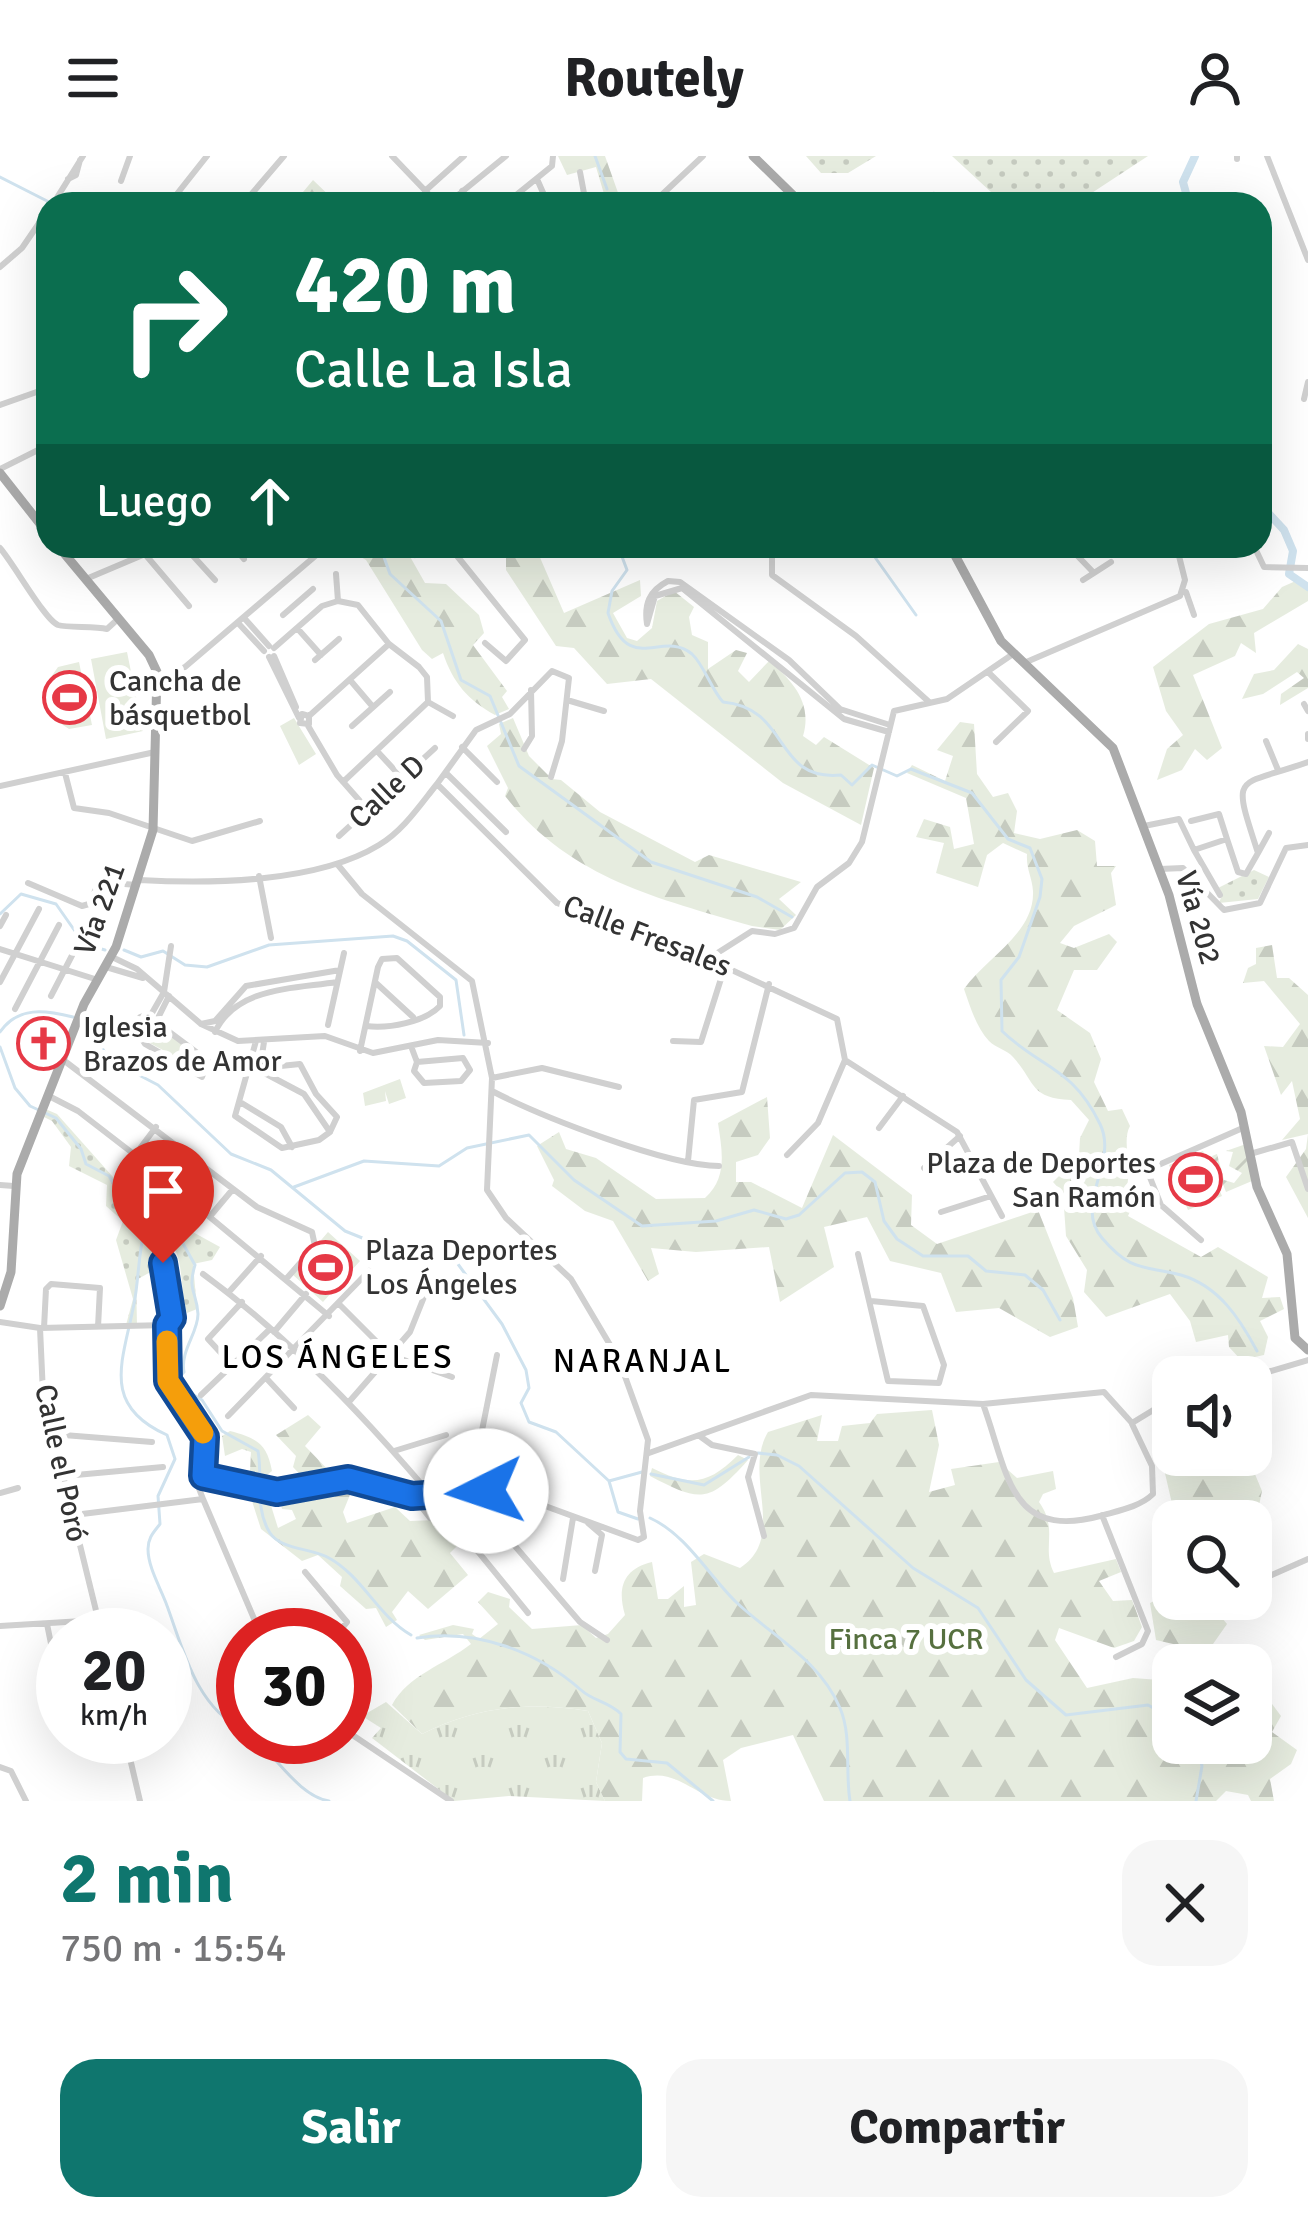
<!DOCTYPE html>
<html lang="es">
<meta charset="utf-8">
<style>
:root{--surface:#fff;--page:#f6f6f6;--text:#202124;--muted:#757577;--accent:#0f766e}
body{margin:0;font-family:Signika,sans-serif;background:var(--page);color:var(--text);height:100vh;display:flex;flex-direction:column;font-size:45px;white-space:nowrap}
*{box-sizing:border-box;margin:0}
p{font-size:39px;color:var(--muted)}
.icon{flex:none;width:66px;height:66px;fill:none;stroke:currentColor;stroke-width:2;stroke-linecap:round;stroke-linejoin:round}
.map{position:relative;height:1645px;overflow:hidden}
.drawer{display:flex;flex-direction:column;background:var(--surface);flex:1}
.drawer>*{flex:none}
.hud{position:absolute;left:36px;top:36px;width:1236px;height:366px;border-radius:36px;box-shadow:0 12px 48px #0002;background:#0b6e4f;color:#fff;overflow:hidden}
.controls{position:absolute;left:1152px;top:1200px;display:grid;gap:24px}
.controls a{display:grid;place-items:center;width:120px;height:120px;border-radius:24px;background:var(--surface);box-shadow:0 12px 48px #0002;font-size:60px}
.speed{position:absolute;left:36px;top:1452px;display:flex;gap:24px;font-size:60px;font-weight:700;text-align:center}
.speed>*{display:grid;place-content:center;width:156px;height:156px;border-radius:50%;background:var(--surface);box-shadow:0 12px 48px #0002;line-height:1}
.speed small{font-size:30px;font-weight:400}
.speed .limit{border:18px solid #d22;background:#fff;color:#111}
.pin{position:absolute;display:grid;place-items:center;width:102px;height:102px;color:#fff;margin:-123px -51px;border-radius:50% 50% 50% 0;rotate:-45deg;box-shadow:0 0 12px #0007}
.pin .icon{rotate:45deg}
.me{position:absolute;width:132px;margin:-66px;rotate:266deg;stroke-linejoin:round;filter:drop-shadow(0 0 9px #0008)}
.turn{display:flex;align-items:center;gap:42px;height:252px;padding:0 60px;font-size:54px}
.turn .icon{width:156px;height:156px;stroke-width:2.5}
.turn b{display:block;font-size:84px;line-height:102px}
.then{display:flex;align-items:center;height:114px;padding:0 60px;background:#0003;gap:24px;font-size:45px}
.round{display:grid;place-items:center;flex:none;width:126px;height:126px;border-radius:36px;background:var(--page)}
.headline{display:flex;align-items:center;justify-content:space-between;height:204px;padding:0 60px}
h1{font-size:72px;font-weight:700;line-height:90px;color:var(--accent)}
.primary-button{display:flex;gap:24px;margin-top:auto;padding:24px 60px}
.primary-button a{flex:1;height:138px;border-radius:36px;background:var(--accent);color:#fff;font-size:48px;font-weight:700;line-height:138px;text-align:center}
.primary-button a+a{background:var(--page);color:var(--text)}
header{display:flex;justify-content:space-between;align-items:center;height:156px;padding:0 60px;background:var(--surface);font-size:54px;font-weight:700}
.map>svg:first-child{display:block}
</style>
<header><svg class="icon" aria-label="menu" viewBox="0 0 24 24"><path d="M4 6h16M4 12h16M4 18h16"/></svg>Routely<svg class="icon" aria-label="person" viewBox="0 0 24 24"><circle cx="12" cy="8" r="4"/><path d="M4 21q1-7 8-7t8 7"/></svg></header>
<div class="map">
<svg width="1308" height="1645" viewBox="0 0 1308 1645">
<defs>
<pattern id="grass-tufts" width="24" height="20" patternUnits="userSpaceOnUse" patternTransform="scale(3)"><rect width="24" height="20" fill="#e6ecdf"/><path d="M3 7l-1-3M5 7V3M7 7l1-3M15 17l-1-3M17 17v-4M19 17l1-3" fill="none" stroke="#c6cbc0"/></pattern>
<pattern id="forest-firs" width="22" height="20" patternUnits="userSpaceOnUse" patternTransform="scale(3)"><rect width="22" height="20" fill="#e6ecdf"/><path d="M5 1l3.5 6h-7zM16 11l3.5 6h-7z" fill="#c6cbc0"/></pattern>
<pattern id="park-dots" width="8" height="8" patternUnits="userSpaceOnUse" patternTransform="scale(3)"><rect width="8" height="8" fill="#e6ecdf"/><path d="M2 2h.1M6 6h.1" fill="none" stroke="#c6cbc0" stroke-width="1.8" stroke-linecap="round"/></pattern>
<pattern id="garden-furrows" width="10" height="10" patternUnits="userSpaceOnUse" patternTransform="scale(3)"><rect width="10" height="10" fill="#e6ecdf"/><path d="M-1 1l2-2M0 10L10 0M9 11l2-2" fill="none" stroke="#c6cbc0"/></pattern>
</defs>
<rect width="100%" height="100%" fill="#fff"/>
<path fill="url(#grass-tufts)" d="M149,863l57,44 -2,9 -60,-32 -2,-20z
M386,1546l36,32c54,-27 106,-33 166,-23l14,32 -6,39 9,19 -96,-5 -55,5 -82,-63 9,-10 -19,-12z"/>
<path fill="url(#forest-firs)" d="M558,0h47l17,48h-15l-11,-37 -29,8z
M313,24l25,24h-45z
M342,390h62l21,37 21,1 33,31 5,18 -11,12 34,46 -5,6 7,12 -14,6c-27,-15 -42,-32 -52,-62l-11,6 -10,-9 -56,-90z
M506,390h29l29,67 76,-33 1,16 -28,17 14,25 10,3 15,-13 5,-27 17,-10 20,16 -5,10 3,18 16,7v27l28,-19 11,3 -9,18 11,11 20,-21c23,19 44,42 34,75l13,9 8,-8 50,31 -13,57 -78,-42 -132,-104 -44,5 -33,-36 -18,-2 -50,-76z
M1298,424l10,5v16l-54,32 2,20 -15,-10 -6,13 -42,19 29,73 -15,12 -12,-11 -13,21 -25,10 10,-31 16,-14 -17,-24 -13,-44 56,-43 54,-15 19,-22z
M1298,488l10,5v39l-28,17 1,-11 23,-16 -7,-6 -34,22 -21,5 12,-25 20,-4z
M513,562l16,38 23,23 9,1 39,32 95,50 14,-7 92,27 -22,17 17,16 -16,15 -28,-4c-96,-28 -182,-48 -247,-130l3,-8 -21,-42 14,-12 -2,-10z
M960,566l14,2 3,50 16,23 15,-4 9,18 -3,22 26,6 37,-9 18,11 2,25h19l-5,7 5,32 -42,21 -14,17 14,5 35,-14 8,8 -20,28h-23l-17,40 33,23 11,26 -7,23 14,29 14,-2 8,17c-9,16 4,43 -5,68l7,13 -4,9 73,41 17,-10 50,30 -6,21 18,-1 4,12 -24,12 8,16 -4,18 -23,5 -12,-13 -1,-12 -32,7 -6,-21 -20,-27 -64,23 -22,-25 3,-22 -21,-34 -3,-43 -10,-11 26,-26 1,-18 9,-18 -18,-20c-42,-2 -35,-18 -58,-43 -6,-7 -17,-9 -24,-16 -13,-14 -19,-35 -25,-52 22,-31 71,-56 69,-98 -1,-14 -7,-22 -6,-37l-24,-11 -16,12 -9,32 -42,-14 8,-30 -28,-6 8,-18 26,8 4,22 20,-5 -8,-46 -59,-25 5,-8 33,16 8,-25 -16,-6z
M1272,789l5,33h12l19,17v223l-22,-41 20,-28 2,-15 -26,6 18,-21 -8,-38 -11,14 -17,-49 19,1 17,-23 -36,-43 -21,2 5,-15 8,-4v-16z
M767,941l3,41 -12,17 -22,7v20h15l51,26 31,-73 79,60 -1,30 26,19 101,-34 35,88 5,29 -28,10 -51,-29 -43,4 -15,-39 -51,-12 -23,-44 -43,10 10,40 -54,35 -11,-55 -73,5 -45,-4 8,26 -11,7 -35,-60 -28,-10 -33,-25 2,-6 -17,-34 22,-14 7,17 30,9 60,41 49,-1c23,-21 17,-47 13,-75z
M932,1254l7,35 -10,47 26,-7 -4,-16 48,-7 18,16 36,-7 3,18 -13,5 -4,8c20,28 2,45 15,71l62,-14 5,13 -22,9 14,20 19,-1 10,27 -8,14 -20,7 -55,-20 -4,12 32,48 46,-10 40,3v62h78v-67l30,40 -9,16 25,18 -6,14 -21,15 4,22h-23l-3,-6 -22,-4 -10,10h-392l-31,-66 -52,13 -18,12 8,41c-34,0 -54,-35 -88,-23l-1,23h-37l-9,-19 6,-39 -14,-32c-60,-10 -112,-4 -166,23l-30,-29c16,-30 52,-40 79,-61l-8,-10 -38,6 -6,-5 34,-10 21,4 -2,5 7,5 19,-15 -20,-22 10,-10 22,7 -1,8 23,22 50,-4 14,13 12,-4 17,-19c-8,-27 -2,-46 27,-53l6,37h10l16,-13v21l12,-2 -5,-43 13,-8 36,14c48,-31 2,-93 28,-136l54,-17 -5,26h21l4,-15 28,-3 7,-9z
M308,1259l13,12 -16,19 29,30 -28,5 -13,-14 3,-11 -20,-21z
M230,1275c26,7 37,12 42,40l-13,10 -9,-10 1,-19 -9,-3 -17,7 -3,-20z
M738,1299l10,5c-39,44 -48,42 -98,16l2,-8c38,19 56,17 86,-13z
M1201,1299h46l15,36 -6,29 -80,1 -12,-52z
M354,1329l-11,27 4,11 48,-16 15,14 27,-1 21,25 -8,8 18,22 -40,34 -20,-18 -16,21 5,8 -11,7 -10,-19 -10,1 -26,-23 2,-9 -24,-22 -16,6 -41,-32 -12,-37 19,4 10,32 18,-9 -4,-9 -10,-1 -4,-15z
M1173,1436v7h15l5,8 18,-2 16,19 -14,20 -23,4 -34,-8 -6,-37z"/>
<path fill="url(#park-dots)" d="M806,0h70l-28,17h-27z
M952,0h196l-73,48h-71z
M1254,714l15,7 -11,22 -39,4 3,-8 -6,-6z
M43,952l14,6 64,72h15l4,17 80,44 -8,13 -19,4 4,45 -10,4c-7,-21 -3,-53 -15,-68l-9,1 -5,22 -22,12 1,45h-11l7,-26 -17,-59 7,-19 -17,-15 1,-21 -38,-19 2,-19 -19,-26 -12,-6z"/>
<path fill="url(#garden-furrows)" d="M1246,988l6,37 -26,11 -14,-36 5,-2 7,26 10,3 8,-10 -13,-7 4,-14 -7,-1z"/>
<path fill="#e6ecdf" d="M127,496l16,79 -37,8 -15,-80z
M79,506l13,63 -23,4 -12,-8 -8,-41 9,-13z
M294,562l22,36 -17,11 -19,-39z
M400,923l6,19 -17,6 -4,-13 1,10 -21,5 -2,-13z
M1203,995l19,45 -34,14 -19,-45z
M328,1076l32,29 -37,41 -31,-28z"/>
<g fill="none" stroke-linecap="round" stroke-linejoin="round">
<path stroke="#cfe2ee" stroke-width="3" d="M595,0l12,33
M0,21l51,26
M72,48h2
M380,390l10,28 51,47 20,59 29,16 29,70 132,96 106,35 35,20
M618,390l9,24 -15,21 -4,22c22,64 53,16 84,41 12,11 19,35 31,48 68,6 50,80 118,73l11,10 20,-20 25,11 14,-7 61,24 36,46 22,9 12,31 -2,18 -21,60 -18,23 1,51c38,37 70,35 98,93 19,38 -27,80 2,114 30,35 41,27 79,37 38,11 59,44 76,76
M867,390l49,69
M0,758l21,-20 35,10 28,40 21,6
M124,794l17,7 22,-6 22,14 22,2 62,-22 124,-9 14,5 49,39 8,55
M83,863l27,41 48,25 73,69 40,16 74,61 47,19 31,-6 29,12 50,68 24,46 3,18 -8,15 8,19 27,10 53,49 33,-9
M0,876c18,-26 45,-22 73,-15
M0,891l15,41 15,18 26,12 25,31 5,15 23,12 25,43 47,21 14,25c-8,26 2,27 3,49 0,19 -18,37 -14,58l-10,11 28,17 20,31 36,20c5,26 -4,57 12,82 11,17 42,15 59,25 33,18 49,58 82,77
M294,1031l70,-26 75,5 28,-18 62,-13 45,45 68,46 74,-5 38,-11 32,9 13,-4 46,-42 17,-1 13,10 9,39 13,18 26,17h45l18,15 39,4 18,15 17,30
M145,1072c-7,25 -6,51 -11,76 -11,57 -34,101 33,131l8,24 -17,37 2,28c-7,9 -12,14 -12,25 0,18 12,38 18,54 17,45 29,103 77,127
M758,1297l19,2 22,11 114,102 65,40 48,72 40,35 82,-10 25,14
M651,1318l53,11 45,-28
M609,1325l9,31 20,7
M650,1362c36,16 59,58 86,84 37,35 83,57 104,106 12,28 5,63 10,93
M417,1482c59,-10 121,14 164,52 12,11 28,12 40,24l-1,38 6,7 41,4 46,38
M253,1581c24,20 46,59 76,64
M1196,1587l6,23 -6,35"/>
<path stroke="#cfe2ee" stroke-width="8" d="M1189,48l-6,-22 12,-26
M1211,48h9
M1260,290l6,16 -6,17
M1260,348l24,26 9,21 -4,23 19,13"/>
<path stroke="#d0d0d0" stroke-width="6" d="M392,0l46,48
M1237,0v3
M1267,0l41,104
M580,16l6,32
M68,23l8,-4 4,-15
M537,23l11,25
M121,25l9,-25
M425,35l39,-35
M462,35l14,13
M934,39l11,9
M53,48l30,-48
M169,48l38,-48
M243,48l41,-48
M447,48l59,-48
M505,48l47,-38 1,-10
M652,48l51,-48
M784,48l10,-8
M0,111l22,-19 26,-38
M1304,243l4,-17
M0,249l48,-17
M0,313l48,-24
M184,390l31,34
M233,390l11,13
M449,390l76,94 -19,21 -21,-18
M772,390v29l84,61 72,65
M1068,390l26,27 17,-11
M1254,390l10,21 44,1
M0,392c14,16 45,72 58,77 10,3 36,1 49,4l12,-11
M144,397l45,53
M415,399l13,-9
M336,418l2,27
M86,423l78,-33
M1083,424l11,-7
M1186,436l8,23
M338,445l20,4 31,39 30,23 8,10 1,25
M283,459l30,-26
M245,463l24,27
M239,468l25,27
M647,468c-3,-20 2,-33 21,-43l12,1 109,78 51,49 50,16
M647,468l8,-28 27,-8 162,131 45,13
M297,472l24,27
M274,492l48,-42 16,-5
M274,500l22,51
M269,501l30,61
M315,504l24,-21
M1024,507l156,-67 5,-16 -8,-32 6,-2
M988,516l40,39 -32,31
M158,523l27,-12 142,-121
M350,524l23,27
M567,544l37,11
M428,546l25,14
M1304,548l4,7
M302,558l7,2v8l-9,-1z
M309,560l80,-72
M307,568l30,51 30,34
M352,570l38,-34
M1308,578v5
M1266,585l12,29
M462,591l35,35
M524,593l8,-13 -1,-46
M377,595l24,26
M65,617l9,35 35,5 83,28 68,-20
M446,617l60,59
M343,626l85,-80
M437,628l39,-54 34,-16 42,-43 17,7 -7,63 -11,36
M0,630l155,-34
M1191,665l28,-7 8,25
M1144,670l35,-7 15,31 33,-11 11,33 8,2 12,-21c-27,-83 -23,-65 50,-91
M339,680l96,-88
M1194,694l26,45
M1258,697l11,-20
M1160,713l23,-1 41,42 36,-7 26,-55 22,-3
M259,720l12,62
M139,724c71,4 178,3 240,-35 24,-14 41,-40 58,-61l120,119 151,56 129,60 8,41 -27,63 -31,32
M28,727l54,23 7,-2 10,-22 38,3
M0,770l6,-11
M0,793l98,31
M112,801l25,12 64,55 37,17 87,-5 48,17 65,-13 50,3
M708,803l44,-28 23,3 19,-6 23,-41 32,-24 13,-21 32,-131 53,-12 66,-45
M106,811l37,11
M0,826l39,-73
M376,827l37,34
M51,840l29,-56
M169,840l-13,26 52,39 -6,16 -57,-33 -7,-11 2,-16 12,-4 12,-21 7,-46
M15,853l44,-84
M201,868l14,-3 31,-35 94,-16
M328,869l16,-72
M215,876c21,-45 78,-43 122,-50
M256,885l-21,75 47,32 37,-8 11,-8
M673,885l28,1 24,-76
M411,890l6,16 -3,9 10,12 37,-2 9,-11 -7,-12 -46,4
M360,895l18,-84 4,-8 15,-1 43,39v9c-15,16 -52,23 -74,20
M62,903l195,148 55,25 3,14 -28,32
M845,904l112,72 45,84
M253,911l51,27 26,38
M271,911l29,-3 16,30 21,23 -7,15
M260,912l4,-26
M492,922l50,-10 77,19
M492,935c48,25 175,75 227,75
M47,939l31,16 57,44 194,161
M240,946l41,25 11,20
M879,972l24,-32
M1250,998l42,-12 16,47
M135,999l21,-28
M688,1005l6,-61 48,-8 27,-108
M924,1012l36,-32
M0,1029l14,1
M941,1056l50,-16
M212,1058l21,-25
M1201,1084l-40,-35 -14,-35 98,-43
M858,1098l30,127 51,2 5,-18 -21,-59 -52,-5
M203,1118c127,93 226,217 325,339
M228,1137l33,-37
M339,1148l51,51 62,22
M0,1166l40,6 3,66 59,241
M167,1169l1,56 36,56 -1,39
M40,1172l127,-3 5,-6 -9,-56
M44,1172l2,-39 5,-5 49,4 -2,39
M274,1176l32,-38
M232,1209l-24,-26 34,-37
M1251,1221l57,-17
M267,1223l27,29
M201,1239l69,-66
M348,1247l62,-71 18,-45
M983,1248c25,68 26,137 117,112 17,-5 40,-9 53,-22l-1,-28 -20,-42
M228,1260l141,-145
M51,1278l101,8
M701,1281l11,8 43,9 -7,23 16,59
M394,1295l52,-16
M649,1297l162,-58 172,9 121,-12 28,31 41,-25
M65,1320l98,-9
M468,1335l112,131 27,18
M470,1335l27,-136
M486,1335l5,-34
M0,1337l18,-5
M412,1339l18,23
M203,1343l58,136
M74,1359l129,-16 -5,-13 5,-10 74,16 71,-13 64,16 95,-3 131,48 6,-3 -4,-26 8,-71 -29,-80 -48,-81 -65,-61 -19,-28 5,-112 -20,-97 -110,-87 -24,-29
M1102,1359l46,116 -6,13 -26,13
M588,1367l14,12 -7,36
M305,1416l42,50 -9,11 -33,2
M563,1423l10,-61
M1251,1428l57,-25
M47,1468l16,79
M0,1470l99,-6
M345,1511l7,-6
M345,1574l106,71
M70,1581l1,7
M125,1581l15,64
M0,1611l11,4 15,30"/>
<path stroke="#ababab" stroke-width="9" d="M753,0l49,48
M0,317l48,61
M950,390l51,95 112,107 56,147 28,109 44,108 16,75 30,67 8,84 13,12
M0,1150l11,-34 6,-98 67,-170 32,-57 37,-117 4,-158 -8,-17 -91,-109"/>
</g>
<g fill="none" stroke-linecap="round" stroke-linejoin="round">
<defs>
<path id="route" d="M163,1107l9,55 -5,7 1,56 37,56 -2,39 74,16 71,-13 64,17 74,-5"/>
</defs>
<use href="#route" stroke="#114b97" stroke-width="30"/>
<use href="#route" stroke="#1a73e8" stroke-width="21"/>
<path stroke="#f59e0b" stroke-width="21" d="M167,1185l1,40 35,52"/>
</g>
<defs>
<symbol id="stadium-ring" viewBox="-11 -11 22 22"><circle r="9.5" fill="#fff" stroke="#e63946" stroke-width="1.5"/><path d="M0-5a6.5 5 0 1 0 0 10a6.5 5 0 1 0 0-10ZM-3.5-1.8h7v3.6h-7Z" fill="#e63946"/></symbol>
<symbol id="church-ring" viewBox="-11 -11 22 22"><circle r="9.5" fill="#fff" stroke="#e63946" stroke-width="1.5"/><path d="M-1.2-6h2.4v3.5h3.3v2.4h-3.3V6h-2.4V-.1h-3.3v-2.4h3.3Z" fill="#e63946"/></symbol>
</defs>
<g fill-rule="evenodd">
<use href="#stadium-ring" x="40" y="512" width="59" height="59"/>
<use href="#church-ring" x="14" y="858" width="59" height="59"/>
<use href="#stadium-ring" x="1166" y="994" width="59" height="59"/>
<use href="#stadium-ring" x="296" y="1082" width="59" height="59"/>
</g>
<g text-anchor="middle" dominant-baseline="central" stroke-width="12" stroke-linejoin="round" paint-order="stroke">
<g font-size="30" fill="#333" stroke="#fff" text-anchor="start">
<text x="109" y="525">Cancha de<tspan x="109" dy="34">básquetbol</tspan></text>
<text x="83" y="871">Iglesia<tspan x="83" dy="34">Brazos de Amor</tspan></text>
<text x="1156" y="1007" text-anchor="end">Plaza de Deportes<tspan x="1156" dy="34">San Ramón</tspan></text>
<text x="365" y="1094">Plaza Deportes<tspan x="365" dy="34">Los Ángeles</tspan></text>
</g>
<g font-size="30" fill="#333" stroke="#fff">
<text transform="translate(387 636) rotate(-43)">Calle D</text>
<text transform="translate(100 753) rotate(-70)">Vía 221</text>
<text transform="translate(1198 762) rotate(74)">Vía 202</text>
<text transform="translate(647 780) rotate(21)">Calle Fresales</text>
<text transform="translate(61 1307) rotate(78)">Calle el Poró</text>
</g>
<g font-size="30" fill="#56703f" stroke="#fff">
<text x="906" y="1483">Finca 7 UCR</text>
</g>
<g font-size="33" letter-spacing="3" fill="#000" stroke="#fff">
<text x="338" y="1201">LOS ÁNGELES</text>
<text x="643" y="1205">NARANJAL</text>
</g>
</g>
</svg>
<div class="controls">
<a><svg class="icon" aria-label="sound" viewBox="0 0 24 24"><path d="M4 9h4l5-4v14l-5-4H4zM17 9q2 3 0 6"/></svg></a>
<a><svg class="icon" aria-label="search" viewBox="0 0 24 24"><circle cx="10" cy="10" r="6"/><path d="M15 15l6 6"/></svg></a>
<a><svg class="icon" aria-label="layers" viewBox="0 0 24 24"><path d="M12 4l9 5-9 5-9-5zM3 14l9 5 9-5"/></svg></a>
</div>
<div class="speed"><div>20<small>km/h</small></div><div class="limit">30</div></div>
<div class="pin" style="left:163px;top:1107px;background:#d93025"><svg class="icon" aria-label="arrive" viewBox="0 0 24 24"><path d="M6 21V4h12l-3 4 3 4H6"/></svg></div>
<svg class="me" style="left:486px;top:1335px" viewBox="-20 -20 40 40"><circle r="19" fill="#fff"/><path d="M0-13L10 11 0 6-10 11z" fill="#1a73e8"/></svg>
<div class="hud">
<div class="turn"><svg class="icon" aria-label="right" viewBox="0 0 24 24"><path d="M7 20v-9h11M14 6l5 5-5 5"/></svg><div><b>420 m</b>Calle La Isla</div></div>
<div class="then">Luego<svg class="icon" aria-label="ahead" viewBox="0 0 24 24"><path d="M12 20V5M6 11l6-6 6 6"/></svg></div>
</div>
</div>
<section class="drawer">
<div class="headline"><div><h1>2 min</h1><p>750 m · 15:54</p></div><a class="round"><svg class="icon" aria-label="close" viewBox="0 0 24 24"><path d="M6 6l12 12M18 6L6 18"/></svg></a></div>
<div class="primary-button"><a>Salir</a><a>Compartir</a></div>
</section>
